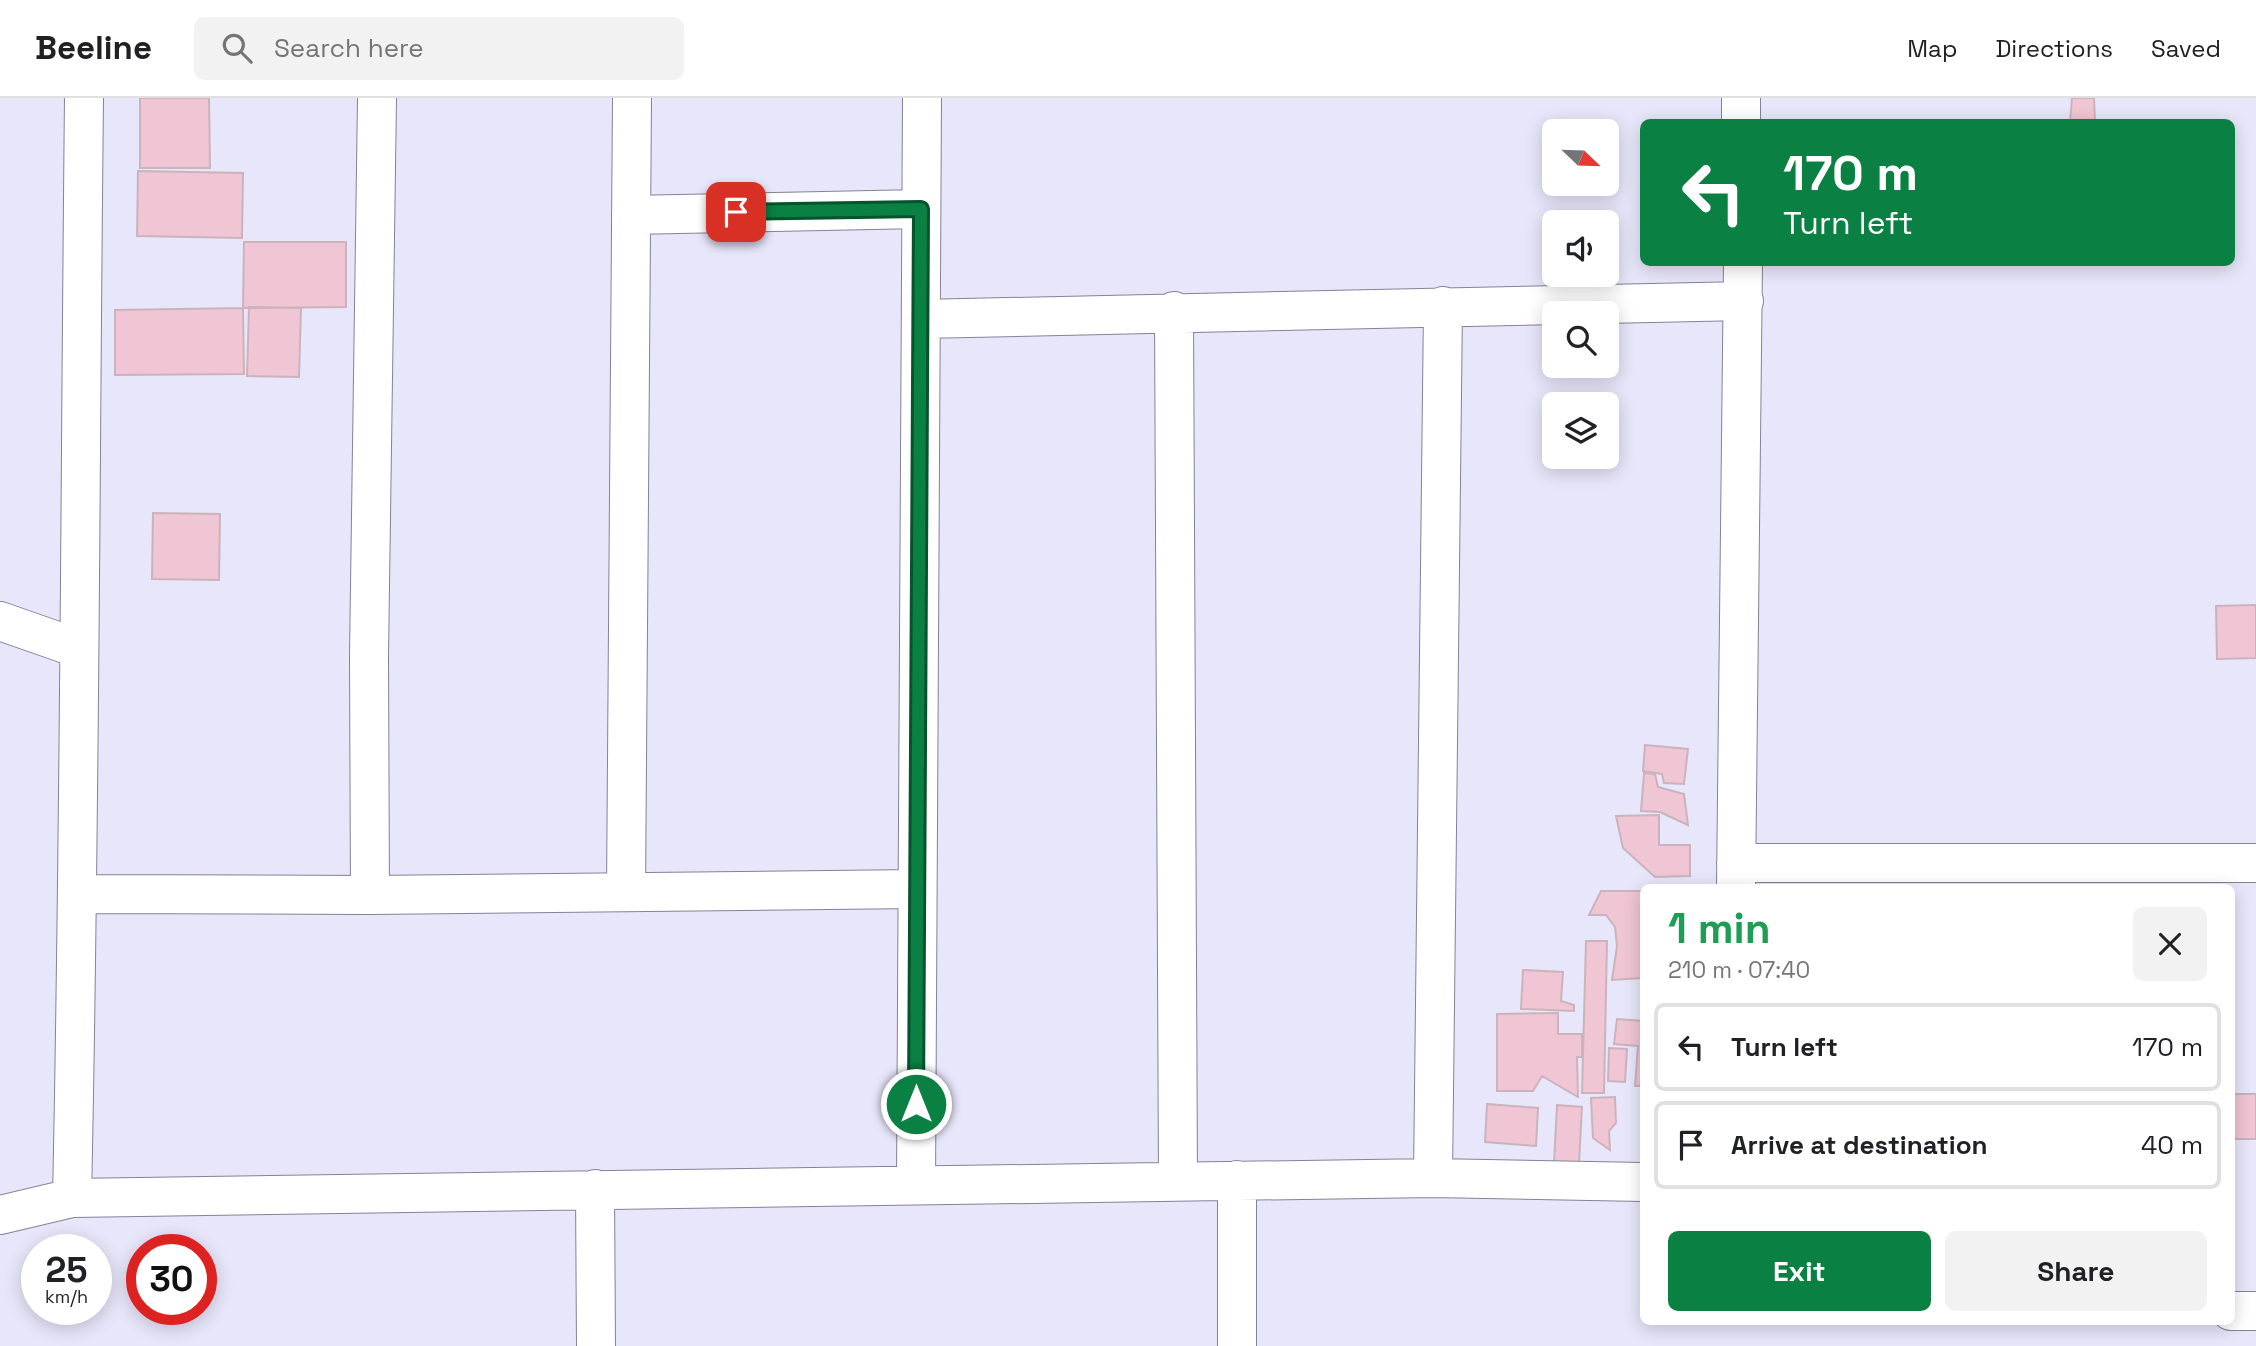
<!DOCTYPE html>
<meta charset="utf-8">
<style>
:root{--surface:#fff;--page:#f2f2f2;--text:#202124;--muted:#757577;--line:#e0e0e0;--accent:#0b8043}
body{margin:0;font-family:"Space Grotesk",sans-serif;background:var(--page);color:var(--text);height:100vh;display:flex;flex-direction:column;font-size:26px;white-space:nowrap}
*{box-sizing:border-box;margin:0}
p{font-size:23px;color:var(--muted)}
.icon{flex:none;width:38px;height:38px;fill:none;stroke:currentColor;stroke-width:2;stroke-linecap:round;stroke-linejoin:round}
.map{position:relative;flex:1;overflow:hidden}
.sheet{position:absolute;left:1640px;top:786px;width:595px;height:441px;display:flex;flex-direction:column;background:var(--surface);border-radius:10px;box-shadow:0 4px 18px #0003}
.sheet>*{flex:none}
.banner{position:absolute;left:1640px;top:21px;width:595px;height:147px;border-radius:10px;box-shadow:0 4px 18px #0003;background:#0b8043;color:#fff;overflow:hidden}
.needle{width:46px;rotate:113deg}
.fabs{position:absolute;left:1542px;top:21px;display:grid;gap:14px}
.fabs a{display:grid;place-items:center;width:77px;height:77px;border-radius:10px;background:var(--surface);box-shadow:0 4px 18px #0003;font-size:35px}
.speed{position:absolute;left:21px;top:1136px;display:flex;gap:14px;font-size:35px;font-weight:700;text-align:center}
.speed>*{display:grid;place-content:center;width:91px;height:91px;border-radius:50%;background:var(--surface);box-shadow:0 4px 18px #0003;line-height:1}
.speed small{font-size:18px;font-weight:400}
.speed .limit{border:10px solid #d22;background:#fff;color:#111}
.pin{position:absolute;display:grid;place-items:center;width:60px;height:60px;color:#fff;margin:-30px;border-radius:14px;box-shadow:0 4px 10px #0006}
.me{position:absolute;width:77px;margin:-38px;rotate:0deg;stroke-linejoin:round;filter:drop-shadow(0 0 5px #0008)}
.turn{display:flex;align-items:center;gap:24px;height:147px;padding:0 28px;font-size:32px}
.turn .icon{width:91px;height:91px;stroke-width:2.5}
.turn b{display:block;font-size:49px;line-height:60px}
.round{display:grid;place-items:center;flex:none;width:74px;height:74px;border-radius:10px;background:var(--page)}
.headline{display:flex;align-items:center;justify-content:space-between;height:119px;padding:0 28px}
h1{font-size:42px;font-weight:700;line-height:52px;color:#1e9e55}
.primary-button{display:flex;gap:14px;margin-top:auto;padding:14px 28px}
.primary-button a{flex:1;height:80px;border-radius:10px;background:var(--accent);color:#fff;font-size:28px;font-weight:700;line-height:80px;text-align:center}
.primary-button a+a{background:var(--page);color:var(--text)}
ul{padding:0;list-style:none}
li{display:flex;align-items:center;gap:21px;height:88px;margin:0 14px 10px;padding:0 14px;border:4px solid var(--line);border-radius:10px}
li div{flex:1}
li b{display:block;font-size:26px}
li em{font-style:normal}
header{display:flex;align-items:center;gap:42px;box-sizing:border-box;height:98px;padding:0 35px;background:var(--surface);border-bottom:2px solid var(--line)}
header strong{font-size:33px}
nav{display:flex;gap:38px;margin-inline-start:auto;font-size:24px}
.search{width:490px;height:63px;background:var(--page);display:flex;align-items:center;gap:18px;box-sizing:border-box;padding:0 24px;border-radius:10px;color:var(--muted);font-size:26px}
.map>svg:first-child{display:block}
</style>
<header>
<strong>Beeline</strong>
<div class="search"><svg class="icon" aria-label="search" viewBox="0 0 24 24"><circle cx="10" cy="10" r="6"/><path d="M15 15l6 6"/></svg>Search here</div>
<nav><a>Map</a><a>Directions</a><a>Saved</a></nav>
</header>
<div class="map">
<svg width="2256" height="1248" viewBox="0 0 2256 1248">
<rect width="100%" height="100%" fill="#e8e6fa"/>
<path fill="#f0c5d4" stroke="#cab3bb" stroke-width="2" d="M140,0h69l1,70h-70z
M2072,0h22l1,24h-25z
M138,73l105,2 -1,65 -105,-2z
M244,144h102v65l-103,1z
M249,209l52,1 -2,69 -52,-1z
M243,210l1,66 -129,1v-65z
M153,415l67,1 -1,66 -67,-1z
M2256,507v53l-39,1 -1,-53z
M1645,647l43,4 -4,35 -20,-1 -2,-9 -19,-3z
M1644,675l11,1 3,13 26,7 4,31 -28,-13 -19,-1z
M1659,717v30h31v31l-35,1 -32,-29 -7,-32z
M1601,793h41v87l-30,2 5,-34 -2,-19 -9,-12h-17z
M1586,843h21l-3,152h-22z
M1523,872l40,2 -2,29 13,4v6l-53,-2z
M1558,915v21h24v23h-5l1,40 -36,-21 -9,15h-36v-77z
M1617,921l26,2v65h-8l3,-40 -24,-2z
M1609,950l18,1 -2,33 -17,-1z
M2231,996h25v45h-23l-2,88z
M1615,999l1,26 -7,8 1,19 -17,-12 -2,-40z
M1487,1006l51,4 -2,38 -51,-4z
M1557,1007l25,2 -3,57h-25z"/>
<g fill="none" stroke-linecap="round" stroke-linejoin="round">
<defs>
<path id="minor" d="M1741,0v24
M631,117l290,-6
M1174,213l4,870
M921,221l823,-18
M0,523l77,27
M1736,765h520
M1736,789l7,-625
M626,794l6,-794
M79,796l291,1 547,-6
M370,797l-1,-239 8,-558
M1433,1080l10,-872
M916,1087l6,-1087
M595,1091l1,157
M72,1100c8,-367 8,-733 12,-1100
M0,1117l72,-17 1361,-20 210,4
M2231,1213h25
M1237,1248v-166"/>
</defs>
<use href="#minor" stroke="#848295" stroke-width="40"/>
<use href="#minor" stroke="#fff" stroke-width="38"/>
</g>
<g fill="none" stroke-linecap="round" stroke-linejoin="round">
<defs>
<path id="route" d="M736,114l185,-3 -5,895"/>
</defs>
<use href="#route" stroke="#07532c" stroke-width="18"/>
<use href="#route" stroke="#0b8043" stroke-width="12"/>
</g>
</svg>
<div class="fabs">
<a><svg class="needle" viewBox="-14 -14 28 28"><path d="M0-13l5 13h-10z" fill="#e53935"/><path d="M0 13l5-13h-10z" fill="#757577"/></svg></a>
<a><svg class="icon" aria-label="sound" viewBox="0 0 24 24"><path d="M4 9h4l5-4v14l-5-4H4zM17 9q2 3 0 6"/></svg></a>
<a><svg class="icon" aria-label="search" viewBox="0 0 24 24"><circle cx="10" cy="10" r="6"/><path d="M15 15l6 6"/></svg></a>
<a><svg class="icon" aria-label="layers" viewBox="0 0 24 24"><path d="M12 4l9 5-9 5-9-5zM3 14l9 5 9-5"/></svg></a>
</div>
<div class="speed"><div>25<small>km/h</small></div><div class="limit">30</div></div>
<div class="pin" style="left:736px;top:114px;background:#d93025"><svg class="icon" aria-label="arrive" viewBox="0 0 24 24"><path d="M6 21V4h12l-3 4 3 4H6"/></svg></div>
<svg class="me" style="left:916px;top:1006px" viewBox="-20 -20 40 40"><circle r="17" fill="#0b8043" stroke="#fff" stroke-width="3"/><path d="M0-11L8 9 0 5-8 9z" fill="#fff"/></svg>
<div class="banner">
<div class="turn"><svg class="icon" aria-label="left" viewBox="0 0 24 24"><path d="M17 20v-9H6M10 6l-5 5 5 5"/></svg><div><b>170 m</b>Turn left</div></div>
</div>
<section class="sheet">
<div class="headline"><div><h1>1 min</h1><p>210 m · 07:40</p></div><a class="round"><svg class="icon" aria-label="close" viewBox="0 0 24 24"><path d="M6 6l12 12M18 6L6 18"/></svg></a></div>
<ul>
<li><svg class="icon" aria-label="left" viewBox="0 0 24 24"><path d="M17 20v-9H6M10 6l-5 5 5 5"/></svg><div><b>Turn left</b></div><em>170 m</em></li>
<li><svg class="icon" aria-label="arrive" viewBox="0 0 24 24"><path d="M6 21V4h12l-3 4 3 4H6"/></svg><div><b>Arrive at destination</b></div><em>40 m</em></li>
</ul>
<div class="primary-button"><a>Exit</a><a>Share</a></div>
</section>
</div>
